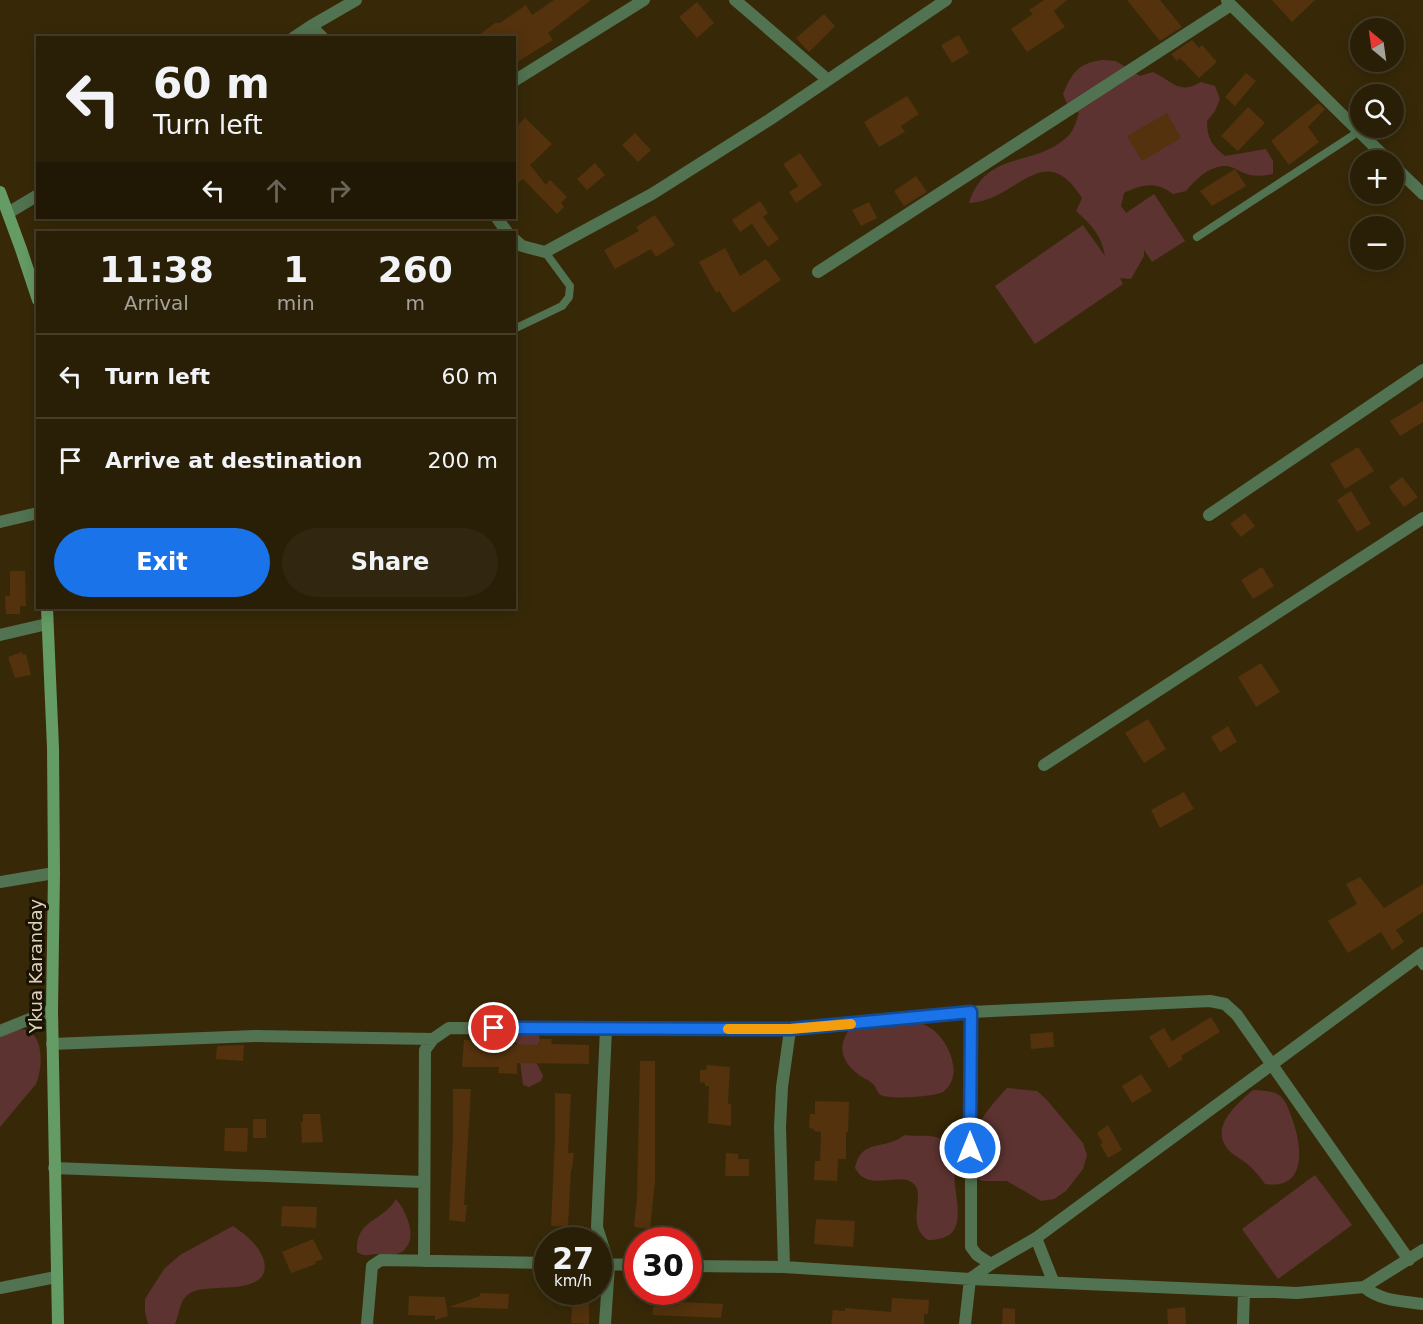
<!DOCTYPE html>
<meta charset="utf-8">
<style>
:root{--surface:#291f06;--page:#312710;--text:#f1f3f6;--muted:#a5a29b;--line:#453d28;--accent:#1a73e8}
body{margin:0;font-family:"DejaVu Sans",sans-serif;background:var(--page);color:var(--text);height:100vh;display:flex;flex-direction:column;font-size:22px;white-space:nowrap}
*{box-sizing:border-box;margin:0}
p{font-size:20px;color:var(--muted)}
.icon{flex:none;width:33px;height:33px;fill:none;stroke:currentColor;stroke-width:2;stroke-linecap:round;stroke-linejoin:round}
.map{position:relative;flex:1;overflow:hidden}
.details{position:absolute;left:36px;top:231px;width:480px;height:378px;display:flex;flex-direction:column;background:var(--surface);border-radius:0px;box-shadow:0 3px 15px #0003,0 0 0 2px var(--line)}
.details>*{flex:none}
.banner{position:absolute;left:36px;top:36px;width:480px;height:183px;border-radius:0px;box-shadow:0 3px 15px #0003,0 0 0 2px var(--line);background:#291f06;color:var(--text);overflow:hidden}
.needle{width:39px;rotate:331deg}
.buttons{position:absolute;left:1350px;top:18px;display:grid;gap:12px}
.buttons a{display:grid;place-items:center;width:54px;height:54px;border-radius:50%;background:var(--surface);box-shadow:0 3px 15px #0003,0 0 0 2px var(--line);font-size:30px}
.speed{position:absolute;left:534px;top:1227px;display:flex;gap:12px;font-size:30px;font-weight:700;text-align:center}
.speed>*{display:grid;place-content:center;width:78px;height:78px;border-radius:50%;background:var(--surface);box-shadow:0 3px 15px #0003,0 0 0 2px var(--line);line-height:1}
.speed small{font-size:15px;font-weight:400}
.speed .limit{border:9px solid #d22;background:#fff;color:#111}
.pin{position:absolute;display:grid;place-items:center;width:51px;height:51px;color:#fff;margin:-26px;border:3px solid #fff;border-radius:50%;box-shadow:0 2px 6px #0007}
.me{position:absolute;width:66px;margin:-33px;rotate:0deg;stroke-linejoin:round;filter:drop-shadow(0 0 4px #0008)}
.turn{display:flex;align-items:center;gap:21px;height:126px;padding:0 18px;font-size:27px}
.turn .icon{width:78px;height:78px;stroke-width:2.5}
.turn b{display:block;font-size:42px;line-height:51px}
.lanes{display:flex;align-items:center;height:57px;padding:0 18px;background:#0003;justify-content:center;gap:30px;direction:ltr}
.lanes .off{opacity:.35}
.eta{display:flex;justify-content:space-evenly;align-items:center;height:102px;text-align:center}
.eta b{font-size:36px;font-weight:700;line-height:42px}
.cta{display:flex;gap:12px;margin-top:auto;padding:12px 18px}
.cta a{flex:1;height:69px;border-radius:36px;background:var(--accent);color:#fff;font-size:24px;font-weight:700;line-height:69px;text-align:center}
.cta a+a{background:var(--page);color:var(--text)}
ul{padding:0;list-style:none}
li{display:flex;align-items:center;gap:18px;height:84px;padding:0 18px;border-top:2px solid var(--line)}
li div{flex:1}
li b{display:block;font-size:22px}
li em{font-style:normal}
.map>svg:first-child{display:block}
</style>
<div class="map">
<svg width="1423" height="1324" viewBox="0 0 1423 1324">
<rect width="100%" height="100%" fill="#372908"/>
<path fill="#5c3331" d="M1102,60l14,1 24,15 13,-4c21,10 25,23 48,10l14,4 5,13 -5,12 -8,10c0,17 5,25 18,35l41,-7 7,12v13c-10,2 -19,3 -29,-1 -5,-2 -12,-7 -18,-7 -16,-1 -31,14 -40,25l-13,3c-17,-13 -30,-10 -49,-1l-3,13 5,7 28,-19 31,47 -33,21 -8,-12v6l-13,23 -11,-1 3,6 -88,60 -40,-58 88,-61 22,31c-4,-22 -13,-30 -29,-45l6,-13c-39,-62 -65,4 -113,5 17,-53 65,-36 97,-65 8,-7 10,-16 13,-25l-11,-6 -5,-13c9,-21 15,-31 39,-34z
M922,1024c19,5 37,36 30,56 -2,5 -5,9 -9,12 -10,5 -49,7 -60,4 -6,-2 -6,-7 -9,-11 -3,-4 -11,-7 -15,-10 -19,-15 -22,-29 -8,-48z
M21,1029c24,2 22,39 15,55l-36,43v-92z
M498,1032l41,2 1,7c-8,15 -5,20 3,34l-2,6 -12,6 -6,-2 -5,-41 -8,-5h-11z
M1007,1088l30,3 10,9 36,43 4,12 -4,14 -17,22 -12,8 -13,2 -34,-20h-25l-12,-5c-1,-9 -3,-20 -1,-28 5,-23 23,-44 38,-60z
M1253,1090c11,1 23,0 30,9 5,6 7,15 10,22 9,27 14,69 -28,63 -5,-7 -11,-15 -19,-21 -6,-5 -14,-8 -19,-15 -17,-22 11,-45 26,-58z
M904,1135c12,2 31,-2 40,6 13,11 10,29 11,44 3,26 11,55 -27,55 -23,-15 -2,-44 -14,-56 -14,-14 -45,10 -59,-16 6,-31 32,-17 49,-33z
M1315,1175l37,50 -74,54 -36,-50z
M396,1199c10,12 23,39 7,52 -8,6 -19,3 -28,3 -8,1 -11,3 -18,-2 -2,-33 26,-30 39,-53z
M233,1226c12,8 27,20 31,35 8,36 -54,22 -72,31 -13,6 -12,21 -17,32h-27l-3,-12v-13l19,-30 16,-14z"/>
<path fill="#53320d" d="M554,0h37l-43,33 5,7 -39,24v-26h-39l20,-15h5l26,-18 6,10z
M1044,0h23l-13,11 11,16 -38,25 -16,-23 22,-15 -4,-4z
M1127,0h33l22,27 -22,14z
M1272,0h43l-23,22z
M697,2l17,21 -17,15 -18,-21z
M824,14l11,12 -26,26 -13,-14z
M959,35l10,18 -17,10 -11,-18z
M1192,40l7,8 3,-3 15,17 -18,16 -19,-20 -3,3 -6,-7z
M1246,73l10,8 -21,25 -10,-9z
M907,96l12,18 -18,12 4,6 -26,15 -15,-25z
M1318,103l7,6 -17,18 11,15 -30,23 -18,-24z
M1248,107l17,16 -27,28 -17,-15z
M1167,113l14,25 -39,23 -15,-25z
M525,118l27,26 -22,21 16,20 4,-5 17,17 -6,6 3,4 -7,7 -34,-35 -9,7v-58z
M635,133l16,17 -13,12 -16,-17z
M800,153l22,32 -26,18 -7,-11 9,-6 -15,-22z
M595,163l10,12 -18,15 -10,-11z
M1235,169l11,17 -34,20 -12,-15z
M916,176l11,16 -23,14 -10,-15z
M760,201l8,12 -5,4 16,22 -11,8 -16,-23 -12,8 -8,-12z
M869,202l8,16 -16,8 -9,-16z
M655,215l20,30 -19,12 -5,-8 -36,20 -11,-19 35,-19 -3,-4z
M725,248l15,28 26,-17 15,21 -48,33 -14,-22 -3,2 -17,-31z
M1423,401v21l-23,14 -10,-15z
M1358,447l16,24 -29,18 -15,-25z
M1402,477l16,20 -14,10 -15,-20z
M1351,491l20,33 -14,8 -20,-32z
M1245,513l10,13 -14,11 -11,-13z
M1262,567l12,19 -21,13 -12,-19z
M10,571h15l1,35h-6v8h-14l-1,-18h5z
M22,652l1,3 3,-1 5,21 -16,3 -7,-21z
M1261,663l19,29 -24,15 -18,-30z
M1148,719l18,30 -22,14 -19,-30z
M1228,726l9,16 -17,10 -9,-15z
M1184,792l10,17 -34,19 -9,-18z
M1360,877l24,31 39,-24v28l-27,18 8,12 -12,8 -11,-18 -33,21 -20,-32 29,-17 -11,-20z
M1211,1017l9,15 -39,24 2,3 -14,9 -20,-31 15,-9 8,13z
M1053,1032l1,15 -23,2 -1,-15z
M540,1039h12l-1,5 38,1v19l-72,-1v11l-19,-1 1,-6h-37l2,-27h14v3l61,2z
M244,1045l-1,16 -27,-2 1,-13z
M640,1061h15v121l-5,47 -16,-2 3,-29z
M707,1065l23,2 -2,37h3v22l-23,-3 1,-37h-4v-3l-5,-1v-12h6z
M1141,1074l11,17 -20,12 -10,-17z
M453,1089h18l-7,116h3l-2,17 -16,-2 4,-84z
M555,1093l16,1 -3,59h6l-2,16h-1l-3,57h-17l4,-86z
M815,1101l34,1 -1,30h-2v27h-8l-1,22 -23,-1 1,-19h5l1,-29 -7,-1v-2l-5,-1 1,-14h5z
M303,1114h17l3,28 -21,1 -1,-21h2z
M253,1119h13v19h-13z
M1108,1125l14,25 -14,8 -8,-14 3,-1 -6,-10z
M225,1128h23l-1,24 -23,-1z
M726,1153l12,1v5h11v17h-24z
M282,1206l35,1 -1,21 -35,-2z
M816,1219l39,2 -2,26 -39,-3z
M313,1239l10,20 -8,3 1,2 -25,9 -9,-21z
M562,1292h18v11h9v21l-18,-1 1,-17h-11z
M480,1293l29,1 -1,15 -59,-2 31,-11z
M409,1296l36,1 3,19 -13,4v-4l-27,-1z
M892,1298l37,2 -1,14h-4v10h-93l2,-14 12,1v-3l46,4z
M679,1302l44,2 -2,14 -68,-3v-8l26,-2z
M1185,1307l1,17h-18l-1,-15z
M1003,1308l12,1v15h-13z"/>
<g fill="none" stroke-linecap="round" stroke-linejoin="round">
<path stroke="#517351" stroke-width="8" d="M1197,237l161,-105
M514,329l48,-23 7,-9 1,-11 -25,-34
M1417,958l6,8"/>
<path stroke="#517351" stroke-width="12" d="M735,0l93,80
M1227,1l161,159
M311,26l45,-26
M293,38l18,-12 12,12
M514,81l130,-81
M1394,166l29,28
M8,213l30,-18
M497,218l10,14
M514,239l8,7 23,6 107,-58 117,-74 177,-120
M818,272l413,-267
M1209,515l214,-145
M0,522l38,-9
M0,635l47,-11
M1044,765l379,-247
M0,882l54,-9
M971,1012v235l6,8 14,9
M0,1031l52,-21
M52,1044l203,-8 178,3
M54,1168l369,14
M1036,1238l17,43
M424,1261l1,-211 8,-11 16,-11 341,2 181,-18 239,-11 15,3 12,11 172,245
M598,1264l40,1
M688,1266l96,1 186,12 327,14 67,-6 59,-37
M784,1267l-4,-140 2,-40 8,-57
M1364,1287c17,14 37,14 59,17
M0,1288l56,-11
M367,1324l5,-58 9,-6 167,3
M605,1324l4,-59 -12,-38 9,-198
M965,1324l5,-45 21,-15 45,-26 387,-285
M1243,1324l1,-33"/>
<path stroke="#659b64" stroke-width="12" d="M0,192l21,57 17,51
M47,608l6,140 1,125 -2,137 6,314"/>
</g>
<g fill="none" stroke-linecap="round" stroke-linejoin="round">
<defs>
<path id="route" d="M494,1028l296,1 181,-17 -1,136"/>
</defs>
<use href="#route" stroke="#114b97" stroke-width="15"/>
<use href="#route" stroke="#1a73e8" stroke-width="10"/>
<path stroke="#f59e0b" stroke-width="10" d="M728,1029h62l61,-5"/>
</g>
<g text-anchor="middle" dominant-baseline="central" stroke-width="6" stroke-linejoin="round" paint-order="stroke">
<g font-size="18" fill="#ddd2bc" stroke="#1a1203">
<text transform="translate(35 966) rotate(-90)">Ykua Karanday</text>
</g>
</g>
</svg>
<div class="buttons">
<a><svg class="needle" viewBox="-14 -14 28 28"><path d="M0-13l5 13h-10z" fill="#e53935"/><path d="M0 13l5-13h-10z" fill="#a5a29b"/></svg></a>
<a><svg class="icon" aria-label="search" viewBox="0 0 24 24"><circle cx="10" cy="10" r="6"/><path d="M15 15l6 6"/></svg></a>
<a>+</a>
<a>−</a>
</div>
<div class="speed"><div>27<small>km/h</small></div><div class="limit">30</div></div>
<div class="pin" style="left:494px;top:1028px;background:#d93025"><svg class="icon" aria-label="arrive" viewBox="0 0 24 24"><path d="M6 21V4h12l-3 4 3 4H6"/></svg></div>
<svg class="me" style="left:970px;top:1148px" viewBox="-20 -20 40 40"><circle r="17" fill="#1a73e8" stroke="#fff" stroke-width="3"/><path d="M0-11L8 9 0 5-8 9z" fill="#fff"/></svg>
<div class="banner">
<div class="turn"><svg class="icon" aria-label="left" viewBox="0 0 24 24"><path d="M17 20v-9H6M10 6l-5 5 5 5"/></svg><div><b>60 m</b>Turn left</div></div>
<div class="lanes"><svg class="icon" aria-label="left" viewBox="0 0 24 24"><path d="M17 20v-9H6M10 6l-5 5 5 5"/></svg><svg class="icon off" aria-label="ahead" viewBox="0 0 24 24"><path d="M12 20V5M6 11l6-6 6 6"/></svg><svg class="icon off" aria-label="right" viewBox="0 0 24 24"><path d="M7 20v-9h11M14 6l5 5-5 5"/></svg></div>
</div>
<section class="details">
<div class="eta">
<div><b>11:38</b><p>Arrival</p></div>
<div><b>1</b><p>min</p></div>
<div><b>260</b><p>m</p></div>
</div>
<ul>
<li><svg class="icon" aria-label="left" viewBox="0 0 24 24"><path d="M17 20v-9H6M10 6l-5 5 5 5"/></svg><div><b>Turn left</b></div><em>60 m</em></li>
<li><svg class="icon" aria-label="arrive" viewBox="0 0 24 24"><path d="M6 21V4h12l-3 4 3 4H6"/></svg><div><b>Arrive at destination</b></div><em>200 m</em></li>
</ul>
<div class="cta"><a>Exit</a><a>Share</a></div>
</section>
</div>
